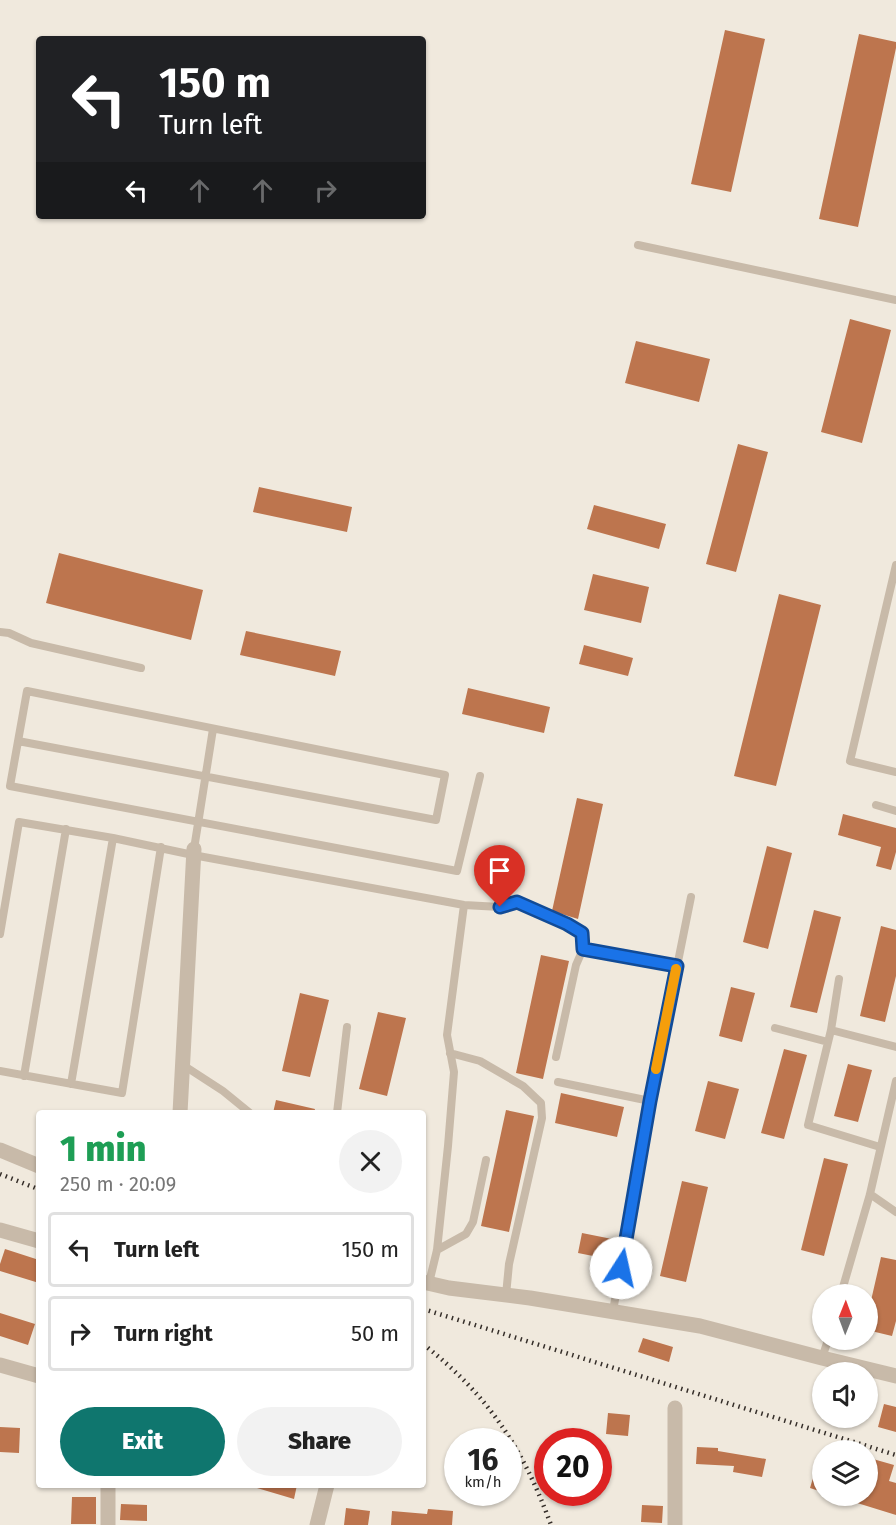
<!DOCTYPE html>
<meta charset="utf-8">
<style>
:root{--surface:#fff;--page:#f2f2f2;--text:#222;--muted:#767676;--line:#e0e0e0;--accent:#0f766e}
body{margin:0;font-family:"Fira Sans",sans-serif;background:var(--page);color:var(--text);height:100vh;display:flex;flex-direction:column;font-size:22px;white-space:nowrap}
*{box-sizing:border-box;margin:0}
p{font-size:20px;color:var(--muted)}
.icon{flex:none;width:33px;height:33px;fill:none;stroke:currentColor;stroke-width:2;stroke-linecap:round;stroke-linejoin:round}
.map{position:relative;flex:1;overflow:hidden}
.sheet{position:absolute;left:36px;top:1110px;width:390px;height:378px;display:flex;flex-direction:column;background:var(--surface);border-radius:6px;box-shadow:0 2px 4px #0004}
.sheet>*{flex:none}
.banner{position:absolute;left:36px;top:36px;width:390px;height:183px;border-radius:6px;box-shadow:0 2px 4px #0004;background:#202124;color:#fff;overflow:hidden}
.needle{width:39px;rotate:1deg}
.controls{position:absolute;left:812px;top:1284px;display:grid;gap:12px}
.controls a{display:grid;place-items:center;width:66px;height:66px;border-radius:50%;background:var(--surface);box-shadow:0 2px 4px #0004;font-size:30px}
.speed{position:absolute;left:444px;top:1428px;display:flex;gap:12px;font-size:30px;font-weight:700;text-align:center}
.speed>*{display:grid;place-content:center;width:78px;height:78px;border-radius:50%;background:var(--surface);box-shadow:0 2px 4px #0004;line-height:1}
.speed small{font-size:15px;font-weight:400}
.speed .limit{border:9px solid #d22;background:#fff;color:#111}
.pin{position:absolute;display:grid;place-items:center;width:51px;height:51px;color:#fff;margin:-62px -26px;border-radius:50% 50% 50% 0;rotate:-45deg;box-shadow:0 0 6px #0007}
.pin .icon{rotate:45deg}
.me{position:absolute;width:66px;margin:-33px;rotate:10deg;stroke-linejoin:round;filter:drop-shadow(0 0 4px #0008)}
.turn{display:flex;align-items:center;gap:21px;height:126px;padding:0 24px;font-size:27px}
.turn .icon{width:78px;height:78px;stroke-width:2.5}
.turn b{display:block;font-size:42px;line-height:51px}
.lanes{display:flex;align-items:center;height:57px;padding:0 24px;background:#0003;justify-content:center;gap:30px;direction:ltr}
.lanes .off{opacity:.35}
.round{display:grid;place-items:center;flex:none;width:63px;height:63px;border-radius:32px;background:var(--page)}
.headline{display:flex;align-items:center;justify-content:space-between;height:102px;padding:0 24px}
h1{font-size:36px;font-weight:800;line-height:45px;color:#1e9e55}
.cta{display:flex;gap:12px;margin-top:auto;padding:12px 24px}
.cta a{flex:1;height:69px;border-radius:36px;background:var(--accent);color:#fff;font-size:24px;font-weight:800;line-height:69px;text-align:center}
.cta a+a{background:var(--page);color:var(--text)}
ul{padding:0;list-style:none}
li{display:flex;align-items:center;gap:18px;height:75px;margin:0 12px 9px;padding:0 12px;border:3px solid var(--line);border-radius:6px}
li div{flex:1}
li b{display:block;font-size:22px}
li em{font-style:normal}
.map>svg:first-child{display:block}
</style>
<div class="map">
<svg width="896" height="1525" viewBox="0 0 896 1525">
<rect width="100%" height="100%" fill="#f0e9dd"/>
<path fill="#bd754e" d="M725,30l40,9 -34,153 -40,-8z
M859,34l37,8v6l-38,179 -39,-8z
M850,319l41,11 -29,113 -41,-11z
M636,341l74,18 -11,43 -74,-19z
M738,444l30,8 -32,120 -30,-8z
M259,487l93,20 -5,25 -94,-20z
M594,505l72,19 -7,25 -72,-20z
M59,553l144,37 -12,50 -145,-37z
M593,574l56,13 -8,36 -57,-13z
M779,594l42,11 -45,181 -42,-10z
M246,631l95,20 -6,25 -95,-21z
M584,645l49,13 -5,18 -49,-12z
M468,688l82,19 -6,26 -82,-19z
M577,798l26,6 -25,115 -26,-8z
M843,814l53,14v24l-5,18 -15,-4 5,-19 -43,-12z
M767,846l25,7 -24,96 -25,-7z
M814,910l27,7 -24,96 -27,-6z
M881,926l15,4v46l-11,46 -25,-6z
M541,955l28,6 -26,118 -27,-6z
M731,987l24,6 -13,49 -23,-6z
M300,993l29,7 -19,77 -28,-6z
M378,1012l28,6 -19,78 -28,-7z
M784,1049l23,6 -23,84 -23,-6z
M848,1064l24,6 -14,52 -24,-6z
M708,1081l31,8 -14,50 -30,-8z
M561,1093l63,14 -7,30 -62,-14z
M276,1100l39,9 -1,4h-41z
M506,1110l28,6 -25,116 -28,-6z
M824,1158l24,6 -24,92 -23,-6z
M682,1181l26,6 -22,95 -26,-6z
M582,1233l35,7 -4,20 -35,-7z
M5,1249l34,11v23l-39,-12v-7z
M881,1257l15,3v61l-4,15 -25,-6v-12z
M0,1313l35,11 -7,21 -28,-9z
M643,1338l30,9 -4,15 -31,-10z
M884,1404l12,3v25l-18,-5z
M608,1413l22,2 -2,21 -22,-2z
M0,1427l20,1 -1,25 -19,-1z
M697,1447l21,1v3l48,8 -4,18 -29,-5 1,-6 -38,-2z
M819,1458h3v34l-12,-4z
M873,1459l21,6 -5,16 7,2v32l-55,-17 1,-2h25v-17z
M257,1485h40l-3,14 -37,-11z
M72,1497h24v27h-25z
M121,1504l26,1v16l-27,-1z
M642,1505l21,1 -1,17 -21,-1z
M346,1508l24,3 -2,14h-24z
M428,1509l25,2 -1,14h-61l1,-14 35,3z"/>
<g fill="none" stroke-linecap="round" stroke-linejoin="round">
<path stroke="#c8baa9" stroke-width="8" d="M638,245l258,55
M896,565l-46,196 46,11
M0,632l9,1 22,10 110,25
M18,741l418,79 9,-45 -418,-84 -17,95 447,85 23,-95
M876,805l20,6
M194,849l19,-120
M0,934l19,-112 94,16 80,17 271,50 36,2 17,-5 50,22 15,9 1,16
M839,979l-8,51 -23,95 72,22
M775,1028l53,14
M831,1030l65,17
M450,1053l30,8 43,25 18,17 1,15 -33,146 -3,31
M556,1057l20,-92 7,-16 94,17
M183,1065l40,26 27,22
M0,1071l122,22 39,-246
M24,1076l42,-247
M558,1082l92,19
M71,1084l42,-246
M337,1113l10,-86
M870,1194l26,18
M437,1250l29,-16 7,-12 13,-62
M429,1283l8,-33 11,-104 6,-74 -7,-37 17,-130
M841,1294l29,-100 26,-113
M613,1311l37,-210 41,-204
M822,1358l6,-18"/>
<path stroke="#c8baa9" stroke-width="15" d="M180,1113l14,-264
M0,1150l39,16
M0,1230l39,11
M423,1282l26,6 81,10 170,28 122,32 74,18
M0,1365l39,11
M108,1485v40
M317,1525l10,-40
M675,1525v-117"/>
<path stroke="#352e29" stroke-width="4.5" stroke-dasharray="1.5 4.5" stroke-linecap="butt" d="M0,1174l38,15
M423,1309l473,146
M423,1344c65,51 100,104 128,181"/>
</g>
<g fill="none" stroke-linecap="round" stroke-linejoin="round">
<defs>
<path id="route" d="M500,907l17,-5 50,22 15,9 1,16 94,17 -27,135 -29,167"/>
</defs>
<use href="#route" stroke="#114b97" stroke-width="15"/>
<use href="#route" stroke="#1a73e8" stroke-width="10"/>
<path stroke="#f59e0b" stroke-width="10" d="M656,1069l20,-100"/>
</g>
</svg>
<div class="controls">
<a><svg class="needle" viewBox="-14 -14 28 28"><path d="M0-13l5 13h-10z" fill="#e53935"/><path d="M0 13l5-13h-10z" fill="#767676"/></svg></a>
<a><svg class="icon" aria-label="sound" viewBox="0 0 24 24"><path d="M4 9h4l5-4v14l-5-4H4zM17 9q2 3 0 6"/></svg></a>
<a><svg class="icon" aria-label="layers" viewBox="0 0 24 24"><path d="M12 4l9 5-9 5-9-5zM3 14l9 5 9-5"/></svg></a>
</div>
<div class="speed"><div>16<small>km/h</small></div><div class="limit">20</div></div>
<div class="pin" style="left:500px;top:907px;background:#d93025"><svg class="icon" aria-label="arrive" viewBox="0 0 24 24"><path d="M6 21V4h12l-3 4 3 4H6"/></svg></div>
<svg class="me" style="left:621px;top:1268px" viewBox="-20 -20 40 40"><circle r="19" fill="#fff"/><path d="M0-13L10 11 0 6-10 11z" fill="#1a73e8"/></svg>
<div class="banner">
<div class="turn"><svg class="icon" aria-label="left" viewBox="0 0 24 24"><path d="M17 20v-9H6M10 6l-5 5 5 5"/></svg><div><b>150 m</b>Turn left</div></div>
<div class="lanes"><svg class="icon" aria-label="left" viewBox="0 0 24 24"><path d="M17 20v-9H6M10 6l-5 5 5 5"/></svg><svg class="icon off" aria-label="ahead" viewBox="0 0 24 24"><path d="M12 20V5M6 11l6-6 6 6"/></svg><svg class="icon off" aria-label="ahead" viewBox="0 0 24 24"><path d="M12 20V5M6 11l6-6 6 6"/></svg><svg class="icon off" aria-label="right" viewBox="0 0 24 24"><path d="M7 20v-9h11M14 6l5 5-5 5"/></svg></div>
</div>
<section class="sheet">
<div class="headline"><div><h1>1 min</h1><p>250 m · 20:09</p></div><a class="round"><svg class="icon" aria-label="close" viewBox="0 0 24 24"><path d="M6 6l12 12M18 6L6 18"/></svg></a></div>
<ul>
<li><svg class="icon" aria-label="left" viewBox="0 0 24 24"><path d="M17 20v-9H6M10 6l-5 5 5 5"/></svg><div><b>Turn left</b></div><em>150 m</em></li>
<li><svg class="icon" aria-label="right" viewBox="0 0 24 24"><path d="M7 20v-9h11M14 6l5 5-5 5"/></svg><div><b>Turn right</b></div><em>50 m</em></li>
</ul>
<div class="cta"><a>Exit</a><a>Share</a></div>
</section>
</div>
